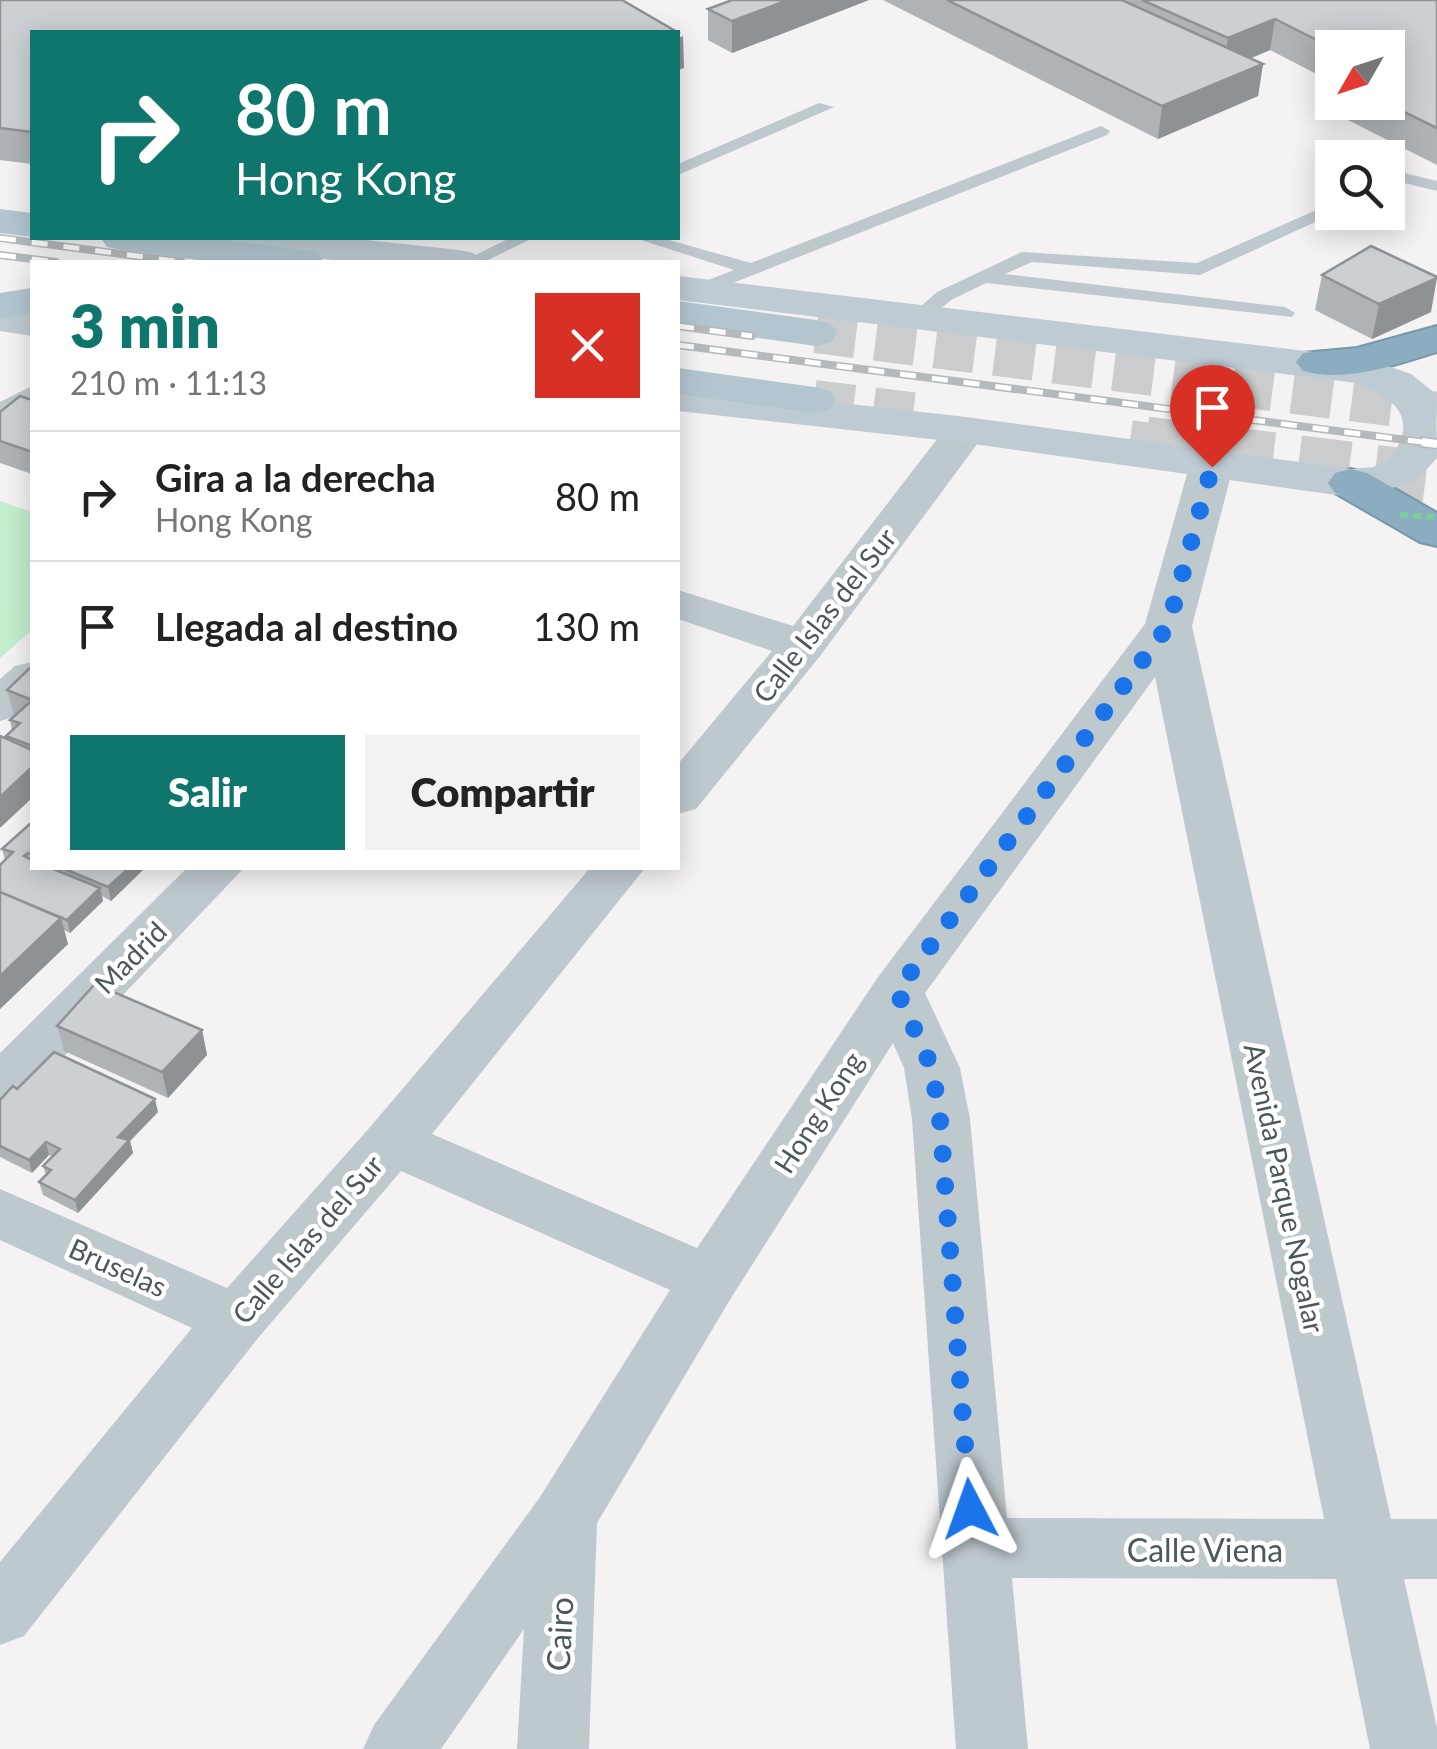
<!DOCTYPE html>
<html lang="es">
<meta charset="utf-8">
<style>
:root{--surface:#fff;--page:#f2f2f2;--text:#222;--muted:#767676;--line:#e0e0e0;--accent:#0f766e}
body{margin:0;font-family:Lato,sans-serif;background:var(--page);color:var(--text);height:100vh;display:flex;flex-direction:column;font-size:38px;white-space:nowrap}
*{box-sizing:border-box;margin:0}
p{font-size:32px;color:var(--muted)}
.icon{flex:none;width:55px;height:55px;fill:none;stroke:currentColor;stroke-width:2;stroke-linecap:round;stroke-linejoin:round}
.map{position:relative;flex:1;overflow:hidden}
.side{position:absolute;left:30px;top:260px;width:650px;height:610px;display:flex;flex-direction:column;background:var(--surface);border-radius:0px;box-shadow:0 5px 25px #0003}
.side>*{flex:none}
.top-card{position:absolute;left:30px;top:30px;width:650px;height:210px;border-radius:0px;box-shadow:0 5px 25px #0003;background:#0f766e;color:#fff;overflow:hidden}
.needle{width:65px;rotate:231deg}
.tools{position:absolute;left:1315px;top:30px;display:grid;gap:20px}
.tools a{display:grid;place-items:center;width:90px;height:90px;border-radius:0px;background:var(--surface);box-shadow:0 5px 25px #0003;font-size:50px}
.pin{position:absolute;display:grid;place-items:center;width:85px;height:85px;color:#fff;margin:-102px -42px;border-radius:50% 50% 50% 0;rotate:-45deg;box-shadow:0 0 10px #0007}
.pin .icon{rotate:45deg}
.me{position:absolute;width:110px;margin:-55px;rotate:356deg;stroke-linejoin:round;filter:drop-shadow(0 0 8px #0008)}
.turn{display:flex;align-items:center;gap:35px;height:210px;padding:0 40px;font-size:45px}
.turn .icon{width:130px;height:130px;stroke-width:2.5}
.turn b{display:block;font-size:70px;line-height:85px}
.round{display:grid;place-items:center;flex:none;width:105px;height:105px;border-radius:0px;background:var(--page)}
.overview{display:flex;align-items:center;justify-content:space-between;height:170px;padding:0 40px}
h1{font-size:60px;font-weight:800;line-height:75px;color:var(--accent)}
.cta{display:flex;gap:20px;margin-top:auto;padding:20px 40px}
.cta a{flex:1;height:115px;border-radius:0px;background:var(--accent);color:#fff;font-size:40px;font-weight:800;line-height:115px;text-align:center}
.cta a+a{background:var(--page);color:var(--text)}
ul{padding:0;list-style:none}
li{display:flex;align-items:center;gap:30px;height:130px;padding:0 40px;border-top:2px solid var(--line)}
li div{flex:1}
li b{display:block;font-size:38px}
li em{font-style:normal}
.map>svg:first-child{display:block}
</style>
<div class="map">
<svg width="1437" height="1749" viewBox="0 0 1437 1749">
<rect width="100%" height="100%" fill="#f4f2f3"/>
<path fill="#c3efce" d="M0,501l32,11v118l-32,28z"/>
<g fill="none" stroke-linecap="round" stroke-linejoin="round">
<path stroke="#caccce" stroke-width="40" stroke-dasharray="40 20" stroke-linecap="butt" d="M816,333l621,79
M814,400l112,14
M1130,440l36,5"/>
<path stroke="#caccce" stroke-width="51" stroke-dasharray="51 26" stroke-linecap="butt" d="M1146,442l291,36"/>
<defs>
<path id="highway" d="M1437,326v26c-44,13 -88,31 -134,19l-7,-9 7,-9 54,-5z
M1351,469l16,4 70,40v33l-17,-4 -85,-49 -7,-10 7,-10z"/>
</defs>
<use href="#highway" stroke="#7797ab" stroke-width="4"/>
<path fill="#bec9ce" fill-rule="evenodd" d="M819,103l15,4 -156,68v-11z
M1101,126l9,5 -3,4 -407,161 -9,-6 2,-4 41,-16 -99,-32h27l89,25z
M1404,173l33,8v10l-33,-8 -16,3v-10z
M1332,203v9h5l-137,63 -168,-13 -27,12 280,33 10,6 -3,4 -306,-34 -35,17 -26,22h-14l-3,-4 29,-26 85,-40 175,11z
M510,238h23l-49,24h-23z"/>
<path fill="#bec9ce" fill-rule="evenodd" d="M32,386v32l-32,17v-33z
M966,417l15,4 6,9 -6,9 -161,217 -124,153 -18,5v-50l94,-113 -94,-32v-29l115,36 158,-205z
M1211,454l15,4 7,9 -41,159 199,893h46v60h-33l33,149v21h-67l-34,-170 -324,-1 16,171h-72l-44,-630 -8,-51 -11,-25 -162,255 -134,225 -8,226h-72l7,-120 -83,120h-78l11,-24 166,-228 130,-207 -269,-119 -143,167 -234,298 -24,9v-83l192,-234 -192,-88v-51l227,99 144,-162 219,-258h55l-213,266 265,114 181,-271 267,-353 44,-157 7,-9zM1155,677l169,842 -317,-1 -37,-399 -10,-51 -35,-75z
M32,662v41l-15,13 -17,5v-42l15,-13z
M187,868h57l-224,235 -20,7v-57z"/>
<path fill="#bfcbd3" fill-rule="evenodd" d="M221,238h127l111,12 15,3 6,9h-128l-111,-12 -14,-3z
M678,276l687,82 46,16 25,20 1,64 -23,25 -63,14 -385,-54 -288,-32v-26l288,32 385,52 22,-2 17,-9c31,-40 3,-61 -33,-75l-679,-83z
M0,305l32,5v26l-32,-5z"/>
<path fill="#b3c6d0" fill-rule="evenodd" d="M0,209l32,4v24l-32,-4z
M101,238h109l93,12 15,3 6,9h-110l-93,-12 -14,-3z
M32,288v25l-32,6v-26z
M678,301l138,19 15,4 6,9 -6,9 -15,4 -138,-19z
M678,368l136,19 16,4 6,9 -6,9 -16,4 -136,-19z"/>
<use href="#highway" fill="#8cacbf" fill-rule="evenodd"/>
<defs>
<path id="rail-far1" d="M0,238l182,24
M0,255l56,7
M678,326l74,10
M678,345l759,99"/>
<path id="rail" d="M1422,442l15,2"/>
</defs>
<use href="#rail-far1" stroke="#b4b9bc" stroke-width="8"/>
<use href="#rail" stroke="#b4b9bc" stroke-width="11"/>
<use href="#rail-far1" stroke="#fff" stroke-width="5" stroke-dasharray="16" stroke-linecap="butt"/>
<use href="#rail" stroke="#fff" stroke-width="8" stroke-dasharray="21" stroke-linecap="butt"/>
<path stroke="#7bcd99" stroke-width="6" stroke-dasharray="8 5" stroke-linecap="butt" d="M1400,515l37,2"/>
</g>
<path fill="#afb3b6" d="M0,0l32,32v132l-32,-4z
M869,0l-137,53 -24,-13v-31z
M883,0h554v165l-105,-53 2,-10h54v-54h-56v34l-62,-32 -19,8 12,6 -5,32 -100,43z
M1322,275l109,37 -59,27 -57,-29z
M32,400v74l-32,-11v-51z
M32,666v132l-26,-62 6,-6 -2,-10 4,-5 -7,-25z
M32,822v46h113l-34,33 -9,-5 1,5 -33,32 -6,-3 4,14 -68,65v-144l5,-5 -3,-11z
M57,1026l145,4 5,25 -39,43 -104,-47z
M17,1089l141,23 -28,29 3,12 -55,60 -35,-18 -4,-13 7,-7 -3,-9 9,-10 -3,-1 -17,18 -32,-16v-57z"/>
<path fill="#8f9294" d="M788,0h81l-137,53v-32z
M1275,19l-5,31 -47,20 5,-32z
M683,36l1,32 -6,2v-32z
M1263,64l-5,32 -100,43 4,-33z
M1437,278l-6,34 -59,27 7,-35z
M32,767v31l-32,30v-31z
M129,868h16l-34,33 -3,-14z
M100,888l3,13 -33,32 -3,-13z
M61,918l7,26 -68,65v-33z
M202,1030l5,25 -39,43 -6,-26z
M155,1099l3,13 -28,29 3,12 -55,60 -3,-13 43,-63z
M46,1142l3,13 -17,18 -3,-13z"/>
<path fill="#ccd0d4" stroke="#8f9294" stroke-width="2.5" d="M0,0h622l55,32h-645v100l-32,-4z
M732,0h56l-56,21 -24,-12z
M947,0h175l141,64 -101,42z
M1142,0h295v128l-53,-26h4v-54h-55l-58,-29 -47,19z
M1371,246l66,31v1l-58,26 -57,-29z
M20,396l12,4v52l-32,-11v-29z
M32,666v34l-25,-10z
M29,703l3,1v42l-26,-10 14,-13 -10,-3z
M0,736l32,14v17l-32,30z
M32,822v33l-4,-2 -4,3 8,4v8h19l49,20 -33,32 -67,-28v-27l13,-13 -11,-3z
M62,868h67l-21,19z
M0,892l61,26 -61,58z
M95,984l107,46 -40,42 -105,-46z
M54,1052l101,47 -37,38 11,3 -54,60 -36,-18 12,-12 -8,-4 17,-17 -14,-7 -17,18 -29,-14v-46l13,-14 4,3z"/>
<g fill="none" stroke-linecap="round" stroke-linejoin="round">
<path stroke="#1a73e8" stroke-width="18" stroke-dasharray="0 32.4" d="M970,1509l-30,-390 -8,-51 -35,-77 271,-365 44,-159"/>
</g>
<g text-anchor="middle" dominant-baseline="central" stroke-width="9" stroke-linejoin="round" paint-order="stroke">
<g font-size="28" fill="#4a5960" stroke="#fff">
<text transform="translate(824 615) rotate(-52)">Calle Islas del Sur</text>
<text transform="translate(130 957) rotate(-45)">Madrid</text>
<text transform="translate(818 1112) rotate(-57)">Hong Kong</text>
<text transform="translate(1285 1188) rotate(78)">Avenida Parque Nogalar</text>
<text transform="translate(307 1239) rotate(-49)">Calle Islas del Sur</text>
<text transform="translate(118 1267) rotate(24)">Bruselas</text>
</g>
<g font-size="32" fill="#4a5960" stroke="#fff">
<text x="1205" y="1549">Calle Viena</text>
<text transform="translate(559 1634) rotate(-87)">Cairo</text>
</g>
</g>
</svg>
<div class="tools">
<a><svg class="needle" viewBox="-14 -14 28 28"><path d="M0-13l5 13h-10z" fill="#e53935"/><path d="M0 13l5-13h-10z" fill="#767676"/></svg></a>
<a><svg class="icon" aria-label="search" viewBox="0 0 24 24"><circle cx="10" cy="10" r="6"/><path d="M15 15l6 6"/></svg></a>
</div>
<div class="pin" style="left:1212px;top:467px;background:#d93025"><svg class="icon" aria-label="arrive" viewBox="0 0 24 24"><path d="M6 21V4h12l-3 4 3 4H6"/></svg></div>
<svg class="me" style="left:970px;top:1509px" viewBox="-20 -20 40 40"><path d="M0-17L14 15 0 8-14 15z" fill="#1a73e8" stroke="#fff" stroke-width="4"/></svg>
<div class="top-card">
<div class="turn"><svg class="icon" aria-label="right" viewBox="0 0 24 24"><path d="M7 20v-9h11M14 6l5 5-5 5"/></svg><div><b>80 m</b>Hong Kong</div></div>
</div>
<section class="side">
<div class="overview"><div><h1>3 min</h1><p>210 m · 11:13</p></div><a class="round" style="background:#d93025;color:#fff"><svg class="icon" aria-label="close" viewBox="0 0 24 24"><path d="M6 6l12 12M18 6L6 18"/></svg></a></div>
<ul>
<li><svg class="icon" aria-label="right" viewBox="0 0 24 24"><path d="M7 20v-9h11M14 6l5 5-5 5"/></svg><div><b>Gira a la derecha</b><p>Hong Kong</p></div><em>80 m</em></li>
<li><svg class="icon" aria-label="arrive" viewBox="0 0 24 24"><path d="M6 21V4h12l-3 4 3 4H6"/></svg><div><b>Llegada al destino</b></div><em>130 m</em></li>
</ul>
<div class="cta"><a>Salir</a><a>Compartir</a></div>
</section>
</div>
